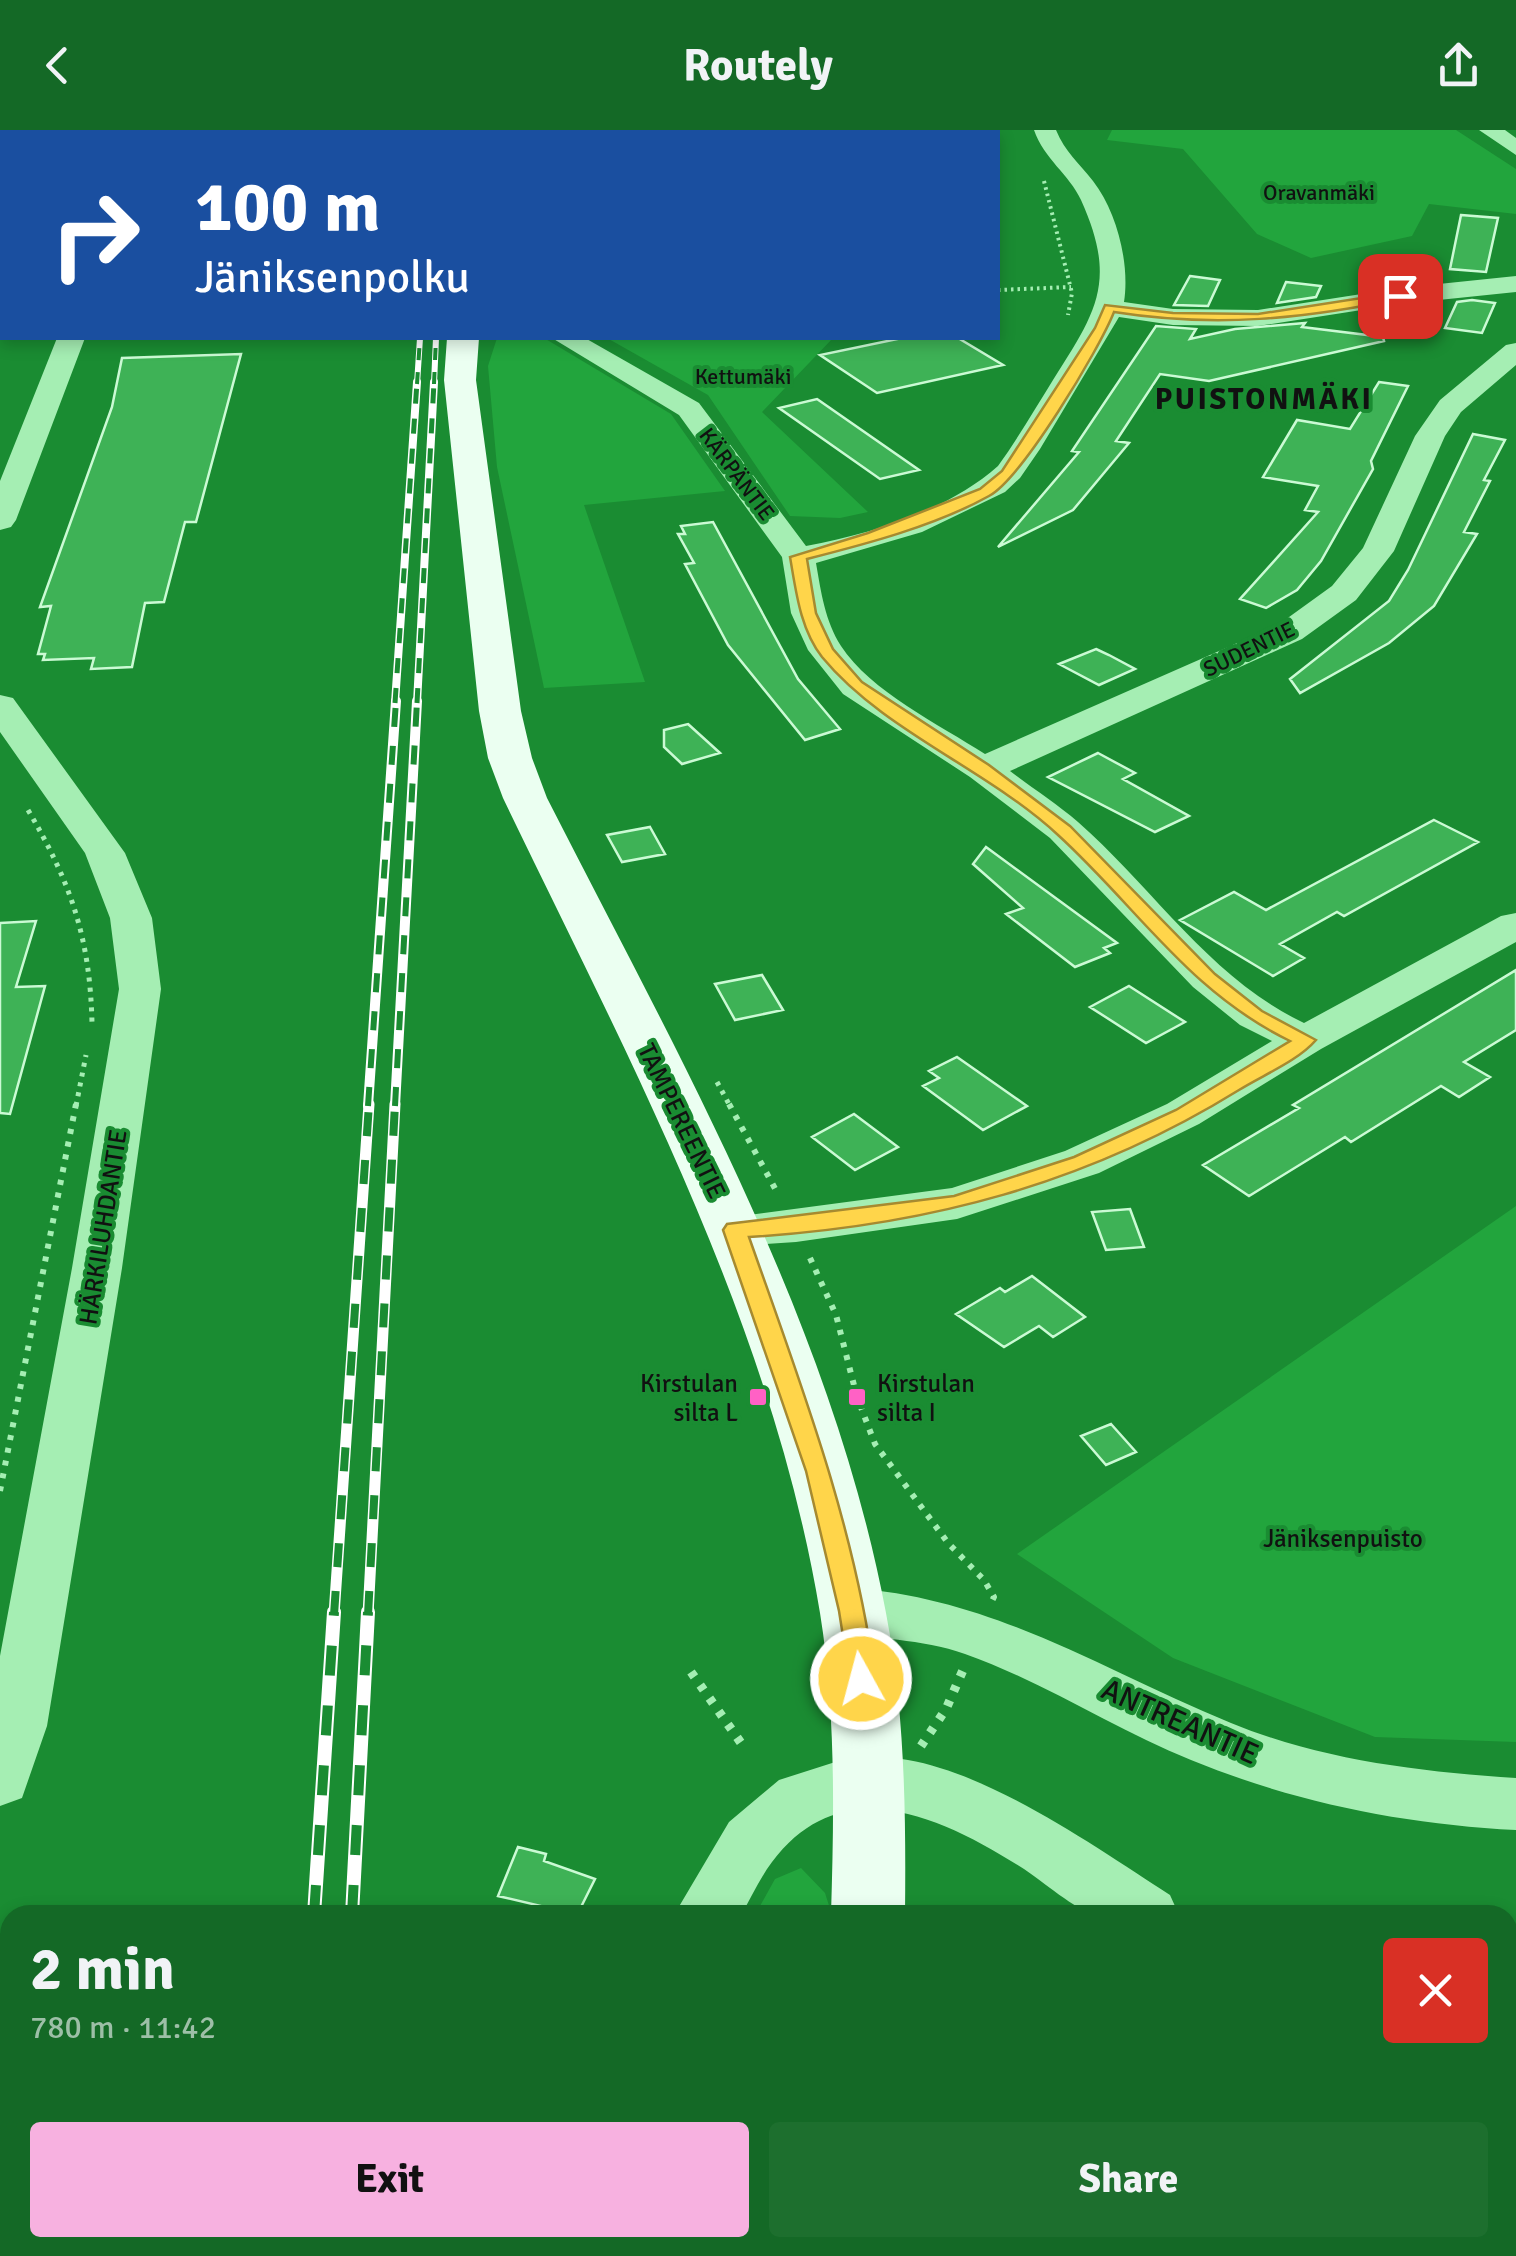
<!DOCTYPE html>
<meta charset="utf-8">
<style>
:root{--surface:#146926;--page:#1d6f2e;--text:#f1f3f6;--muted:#9dbfa7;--accent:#f7b1e0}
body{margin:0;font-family:Signika,sans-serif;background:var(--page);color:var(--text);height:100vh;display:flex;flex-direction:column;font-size:38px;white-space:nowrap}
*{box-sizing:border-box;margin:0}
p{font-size:32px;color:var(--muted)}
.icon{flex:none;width:55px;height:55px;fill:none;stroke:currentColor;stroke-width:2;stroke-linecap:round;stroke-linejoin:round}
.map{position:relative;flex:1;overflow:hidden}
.panel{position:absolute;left:0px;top:1775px;width:1518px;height:352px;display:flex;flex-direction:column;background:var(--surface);border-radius:30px 30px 0 0;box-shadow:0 5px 15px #0003}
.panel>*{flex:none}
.banner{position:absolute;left:0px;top:0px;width:1000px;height:210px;box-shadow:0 5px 15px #0003;background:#1a4fa0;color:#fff;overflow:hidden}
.pin{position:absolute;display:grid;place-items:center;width:85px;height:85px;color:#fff;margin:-42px;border-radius:20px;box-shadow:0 5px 15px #0006}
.me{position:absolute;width:110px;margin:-55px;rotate:353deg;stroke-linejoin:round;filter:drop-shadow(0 0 8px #0008)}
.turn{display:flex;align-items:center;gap:35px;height:210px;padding:0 30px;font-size:45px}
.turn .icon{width:130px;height:130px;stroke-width:2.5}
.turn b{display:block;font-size:70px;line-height:85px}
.round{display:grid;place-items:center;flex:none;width:105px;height:105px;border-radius:10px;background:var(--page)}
.overview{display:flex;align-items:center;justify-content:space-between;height:170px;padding:0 30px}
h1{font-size:60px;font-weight:800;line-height:75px}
.button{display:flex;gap:20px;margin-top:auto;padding:20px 30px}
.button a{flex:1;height:115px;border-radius:10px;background:var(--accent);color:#111;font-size:40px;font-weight:800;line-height:115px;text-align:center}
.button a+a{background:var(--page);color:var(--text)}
header{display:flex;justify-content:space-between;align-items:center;height:130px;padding:0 30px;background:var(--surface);font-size:45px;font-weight:800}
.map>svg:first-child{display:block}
</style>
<header><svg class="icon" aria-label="back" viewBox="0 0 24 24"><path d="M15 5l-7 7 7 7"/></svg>Routely<svg class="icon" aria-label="share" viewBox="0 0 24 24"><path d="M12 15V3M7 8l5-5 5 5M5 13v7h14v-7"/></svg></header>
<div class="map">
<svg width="1516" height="2126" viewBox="0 0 1516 2126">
<rect width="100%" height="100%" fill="#1a8c32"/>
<path fill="#22a53d" d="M1112,0h344l60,39v45l-87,-10 -17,32 -101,22 -54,-24 -74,-85 -76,-9z
M497,208h47l127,76 54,77 -141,14 61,177 -101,6 -47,-221 -9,-101z
M607,208h226l-71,74 106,100 -28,6 -50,-2 -82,-121z
M1516,1076v536l-141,-5 -202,-79 -156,-104z
M801,1738l24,25 7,22h-77l20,-36z
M573,2118h227l-1,8h-233z"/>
<path fill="#3eb256" stroke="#cbfad4" stroke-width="2.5" d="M1461,85l37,3 -12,54 -36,-3z
M1190,146l30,4 -12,26 -34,-1z
M1286,152l35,4 -5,11 -39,6z
M1472,170l23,3 -13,30 -37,-5 12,-26z
M1305,193l-3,4 81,10 1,4 -175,40 -49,-7 -44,67 13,2 -56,67 -75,37 81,-95 -7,-1 84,-125 40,3 -6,10 45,-10z
M902,208h56l45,27 -126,28 -57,-38z
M241,224l-45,168h-11l-21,80 -19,1 -13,64 -41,2 3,-11 -51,2 2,-6h-7l13,-48 -11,1 72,-200 10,-49z
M1379,252l29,4 -37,75 2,8 -52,92 -24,29 -31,18 -26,-9 78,-87 -13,-2 13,-24 -55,-9 34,-57 53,9z
M817,269l102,71 -39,9 -101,-71z
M1473,304l32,6 -21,40 6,1 -26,51 13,2 -43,72 -45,37 -89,50 -10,-14 99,-78 19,-31z
M713,392l85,157 42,50 -35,11 -77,-95 -43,-81 9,-1 -16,-29h7l-4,-8z
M1096,519l13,6 26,14 -36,16 -40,-21z
M688,594l32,29 -38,11 -18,-17v-17z
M1098,623l37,20 -12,6 66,37 -34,16 -107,-55z
M1434,690l44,22 -134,74 -7,-4 -57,32 24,14 -31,18 -93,-56 54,-28 32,18z
M650,697l15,27 -43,8 -15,-27z
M986,717l131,96 -13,5 6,5 -35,14 -69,-53 17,-6 -50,-44z
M36,791l-20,66 29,-1 -35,128 -10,-1v-190z
M1516,840v60l-52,32 26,15 -31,20 -18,-11 -90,56 -6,-5 -96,59 -46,-31 96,-57 -6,-3z
M762,845l21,35 -48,10 -20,-36z
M1129,856l56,36 -39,21 -56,-36z
M957,927l70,49 -44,24 -60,-44 16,-8 -10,-7z
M854,984l44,33 -43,23 -43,-33z
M1130,1079l14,38 -38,3 -14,-38z
M1032,1146l53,41 -32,20 -14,-11 -35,21 -48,-33 44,-26 5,4z
M1111,1294l25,28 -30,13 -25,-29z
M518,1717l28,7 -2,7 51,18 -18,36h-41l5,-9 -43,-10z"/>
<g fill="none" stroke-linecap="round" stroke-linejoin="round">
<path stroke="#a5eeb3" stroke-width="4" stroke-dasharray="2.5 4" stroke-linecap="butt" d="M1044,51l28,112 -4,22
M998,160l73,-3"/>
<path stroke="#a5eeb3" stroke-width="5" stroke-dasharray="4 6" stroke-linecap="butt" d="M28,680c43,73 62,128 64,213
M717,952l13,24
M76,976l10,-51"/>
<path stroke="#a5eeb3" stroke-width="6" stroke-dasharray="5 8" stroke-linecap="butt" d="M729,974l49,90
M810,1128l26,57 21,82 18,47 73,99 36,37 10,17 -3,6
M0,1361l76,-387"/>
<path stroke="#a5eeb3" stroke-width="9" stroke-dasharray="6 10" stroke-linecap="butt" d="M691,1542l55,78
M921,1616l25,-37 17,-39"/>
<path fill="#a5eeb3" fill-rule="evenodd" d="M1034,0h22c9,22 23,33 37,51 24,31 37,83 31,121l49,7 85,1 142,-22 116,-12v16l-116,12 -142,22 -85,-1 -54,-8 -79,132 -20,29 -15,14 -83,40 -106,31c5,29 9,58 25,83 29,45 99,79 144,108l293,-129 54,-39 31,-38 52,-112 25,-36 66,-55 10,-2v22l-55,47 -16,24 -51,115 -38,49 -54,39 -292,132c22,17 47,33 68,51 76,67 133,157 226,201l197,-107 15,-3v29l-195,107 -122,75 -100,49 -142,46 -161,23 -61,4 -17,-5 -7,-11 7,-11 234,-31 113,-37 102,-47 105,-63 -32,-16 -47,-38 -143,-149 -80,-61 -127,-83 -35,-44 -17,-37 -9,-56 -103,-142 -127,-77h33l114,65 107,143c65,-12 143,-36 192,-80 20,-28 37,-57 55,-86 43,-68 65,-98 28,-180 -12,-26 -37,-41 -47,-70z
M1479,0h26l11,8v17z
M0,63h2v14h-2z
M0,164h2v16h-2z
M57,208h28l-69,182 -5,7 -11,3v-49z
M0,565l13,3 112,155 27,65 9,71 -39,279 -75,458 -25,72 -22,8v-150l72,-388 47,-279 -9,-71 -25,-65 -85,-121z
M852,1458c145,11 249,82 379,135 90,37 189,49 285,55v52c-112,-6 -220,-27 -325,-70 -77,-31 -147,-78 -226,-106 -44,-16 -90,-13 -133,-27l-9,-16 9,-16z
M854,1626c18,1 37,1 54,4 86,15 189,88 262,135l9,20c-25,0 -60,6 -84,0 -19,-5 -53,-34 -71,-46 -80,-51 -182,-101 -252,-7 -12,16 -21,36 -31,53h-67l55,-93 50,-42z
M473,2118h77l-3,8h-77z"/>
<path fill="#ebfff1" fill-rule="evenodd" d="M491,0h26v2h-26z
M447,208h32l-3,42 45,331 11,47 15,40c133,261 284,524 339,815 19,99 20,201 19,302h-74c3,-100 5,-203 -11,-302 -48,-290 -191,-553 -317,-815l-15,-40 -9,-47 -35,-331z
M809,2118h84l-1,8h-84z"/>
<defs>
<path id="rail-far4" d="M417,254l3,-46
M434,254l2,-46"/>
<path id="rail-far3" d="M395,573l22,-321
M417,573l17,-321"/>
<path id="rail-far2" d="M368,976l28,-405
M395,976l22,-405"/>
<path id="rail-far1" d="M334,1485l35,-511
M368,1485l27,-511"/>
<path id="rail" d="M314,1785l20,-303
M352,1785l16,-303
M291,2126l1,-8
M333,2126l1,-8"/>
</defs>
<use href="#rail-far4" stroke="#fff" stroke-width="6"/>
<use href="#rail-far3" stroke="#fff" stroke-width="8"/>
<use href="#rail-far2" stroke="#fff" stroke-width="10"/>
<use href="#rail-far1" stroke="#fff" stroke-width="11"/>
<use href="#rail" stroke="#fff" stroke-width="14"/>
<use href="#rail-far4" stroke="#1a8c32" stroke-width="4" stroke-dasharray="12" stroke-linecap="butt"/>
<use href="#rail-far3" stroke="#1a8c32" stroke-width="5" stroke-dasharray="15" stroke-linecap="butt"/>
<use href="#rail-far2" stroke="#1a8c32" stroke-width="6" stroke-dasharray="19" stroke-linecap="butt"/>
<use href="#rail-far1" stroke="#1a8c32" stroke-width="8" stroke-dasharray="24" stroke-linecap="butt"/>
<use href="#rail" stroke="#1a8c32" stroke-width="10" stroke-dasharray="30" stroke-linecap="butt"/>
</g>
<path fill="#ffd54a" stroke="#a68a30" stroke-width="2.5" d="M1400,162l4,1v5c-99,21 -189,30 -290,14 -15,38 -92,166 -125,184 -54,30 -123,48 -182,63l9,54 17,36 29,33 127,83 81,61 145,148 47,37 54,29c-18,21 -53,35 -77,50 -152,94 -312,136 -490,147 51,145 106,288 126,442l-4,8 -10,3 -10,-3 -12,-76 -33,-140 -83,-241 4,-6 227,-28 120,-39 102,-47 114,-69c-101,-49 -152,-133 -232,-206 -71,-66 -175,-104 -236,-178 -22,-28 -26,-66 -32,-100l78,-24 112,-44 22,-18 93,-143 10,-23 68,8 85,1z"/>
<g fill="#ff61c5" stroke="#1a8c32" stroke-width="4">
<rect x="748" y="1257" width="20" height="20" rx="5"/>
<rect x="847" y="1257" width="20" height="20" rx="5"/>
</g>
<g text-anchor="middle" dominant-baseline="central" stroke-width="8" stroke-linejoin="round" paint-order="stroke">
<g font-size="22" fill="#111" stroke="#1a8c32">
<text x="1319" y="62">Oravanmäki</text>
<text x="743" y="246">Kettumäki</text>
</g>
<g font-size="22" fill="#111" stroke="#1a8c32">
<text transform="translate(737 344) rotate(53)">KÄRPÄNTIE</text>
<text transform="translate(1249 519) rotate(-26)">SUDENTIE</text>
</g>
<g font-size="25" fill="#111" stroke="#1a8c32">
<text transform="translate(682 991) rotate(64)">TAMPEREENTIE</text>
<text transform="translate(103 1097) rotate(-81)">HÄRKILUHDANTIE</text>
</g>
<g font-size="25" fill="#111" stroke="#1a8c32" text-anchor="end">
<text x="738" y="1253">Kirstulan<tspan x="738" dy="29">silta L</tspan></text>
<text x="877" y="1253" text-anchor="start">Kirstulan<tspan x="877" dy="29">silta I</tspan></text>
</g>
<g font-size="25" fill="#111" stroke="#1a8c32">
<text x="1343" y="1408">Jäniksenpuisto</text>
</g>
<g font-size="30" font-weight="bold" letter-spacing="2.5" fill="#111" stroke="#1a8c32">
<text x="1264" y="269">PUISTONMÄKI</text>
</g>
<g font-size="30" fill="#111" stroke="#1a8c32">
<text transform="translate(1180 1592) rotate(24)">ANTREANTIE</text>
</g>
</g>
</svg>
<div class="pin" style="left:1400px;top:166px;background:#d93025"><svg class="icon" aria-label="arrive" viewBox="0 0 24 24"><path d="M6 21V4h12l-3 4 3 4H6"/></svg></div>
<svg class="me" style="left:861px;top:1549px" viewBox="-20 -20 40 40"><circle r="17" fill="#ffd54a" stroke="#fff" stroke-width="3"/><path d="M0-11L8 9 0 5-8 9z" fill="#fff"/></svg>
<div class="banner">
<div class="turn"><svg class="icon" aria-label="right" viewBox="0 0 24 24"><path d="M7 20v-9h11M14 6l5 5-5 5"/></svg><div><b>100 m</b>Jäniksenpolku</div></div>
</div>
<section class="panel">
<div class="overview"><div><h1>2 min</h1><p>780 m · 11:42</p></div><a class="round" style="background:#d93025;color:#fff"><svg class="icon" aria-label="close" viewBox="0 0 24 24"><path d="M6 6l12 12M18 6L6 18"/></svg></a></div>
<div class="button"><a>Exit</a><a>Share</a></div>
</section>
</div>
